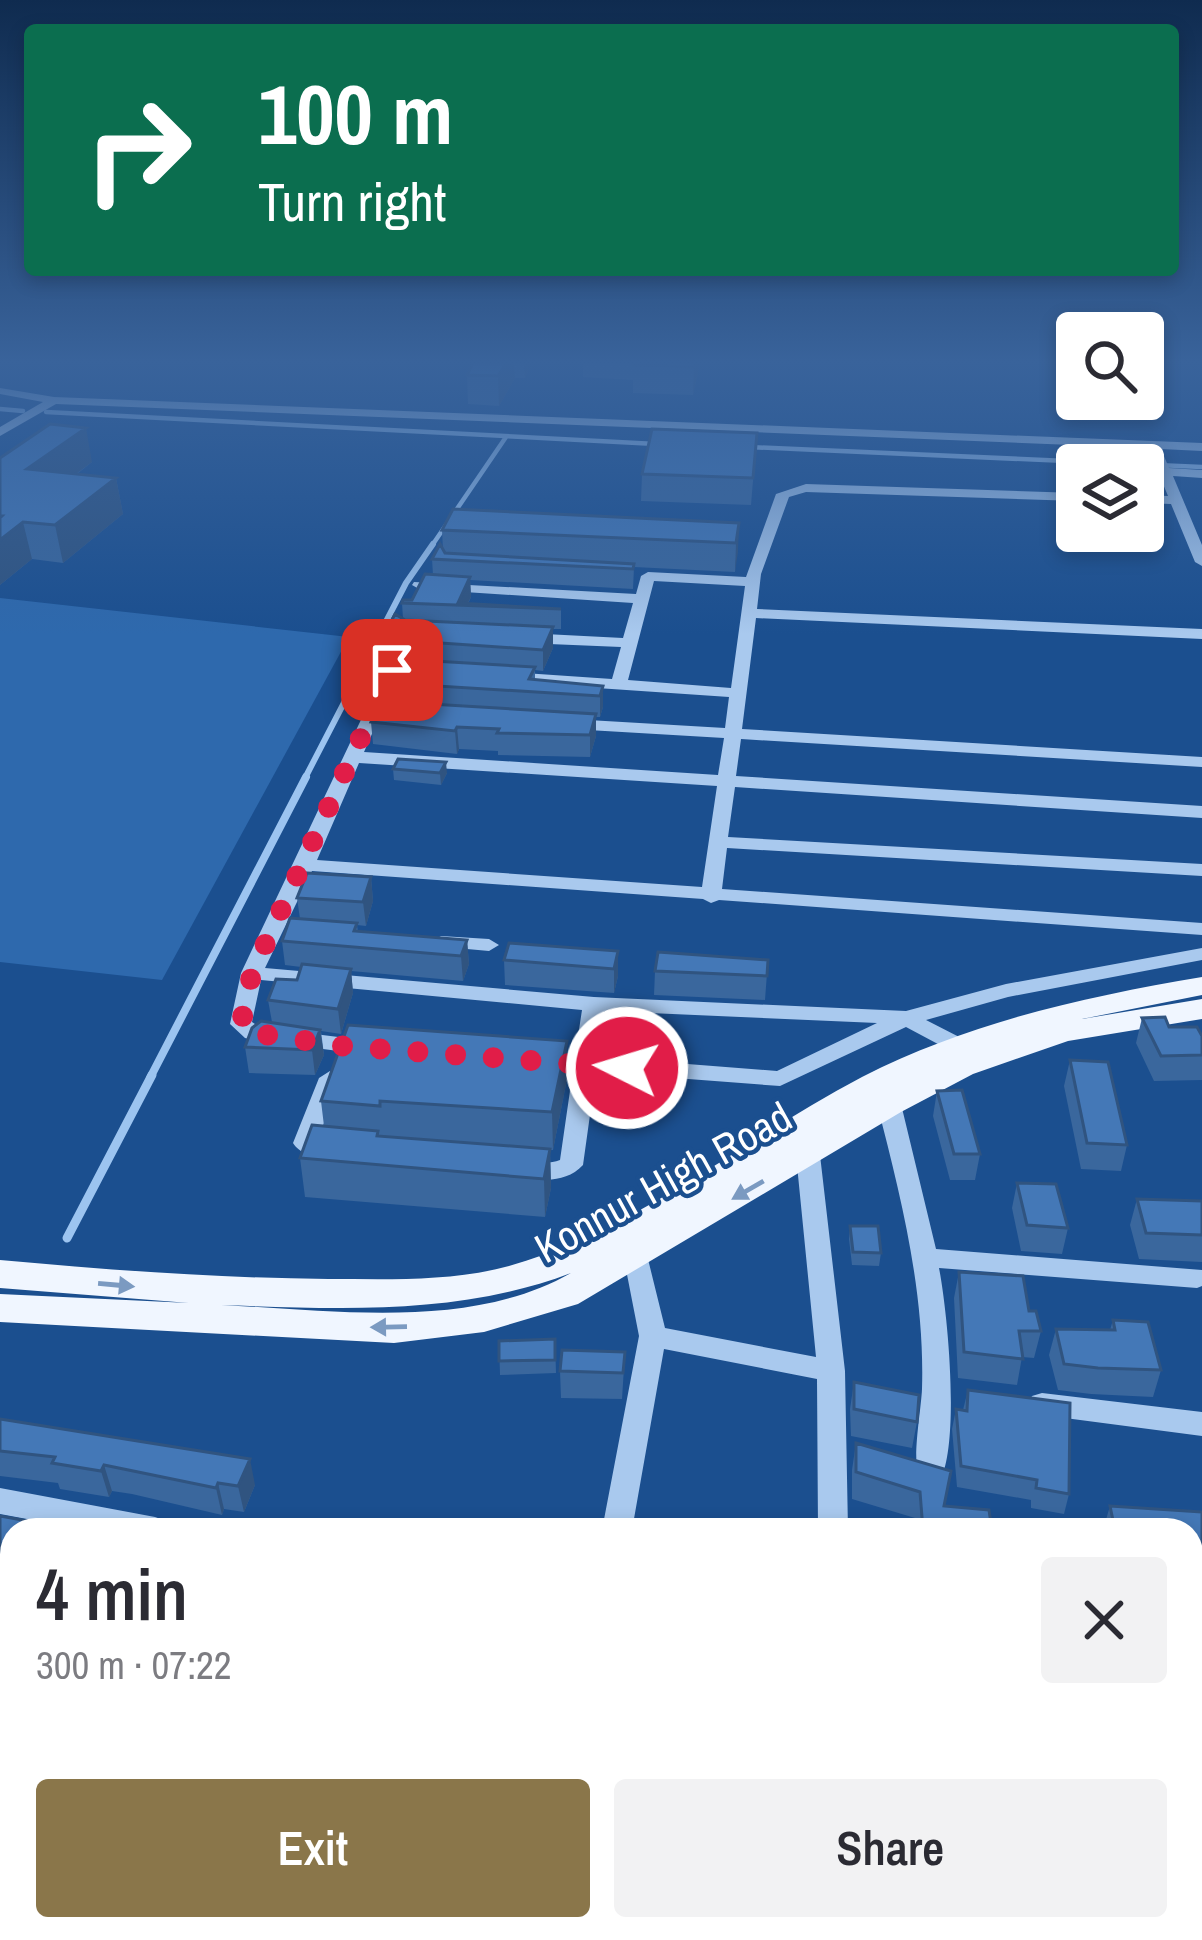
<!DOCTYPE html>
<meta charset="utf-8">
<style>
:root{--surface:#fff;--page:#f2f2f3;--text:#2b2b33;--muted:#7c7c81;--accent:#8a764a}
body{margin:0;font-family:"Archivo Narrow",sans-serif;background:var(--page);color:var(--text);height:100vh;display:flex;flex-direction:column;font-size:45px;white-space:nowrap}
*{box-sizing:border-box;margin:0}
p{font-size:39px;color:var(--muted)}
.icon{flex:none;width:66px;height:66px;fill:none;stroke:currentColor;stroke-width:2;stroke-linecap:round;stroke-linejoin:round}
.map{position:relative;flex:1;overflow:hidden}
.sheet{position:absolute;left:0px;top:1518px;width:1203px;height:423px;display:flex;flex-direction:column;background:var(--surface);border-radius:36px 36px 0 0;box-shadow:0 6px 18px #0003}
.sheet>*{flex:none}
.banner{position:absolute;left:24px;top:24px;width:1155px;height:252px;border-radius:12px;box-shadow:0 6px 18px #0003;background:#0b6e4f;color:#fff;overflow:hidden}
.buttons{position:absolute;left:1056px;top:312px;display:grid;gap:24px}
.buttons a{display:grid;place-items:center;width:108px;height:108px;border-radius:12px;background:var(--surface);box-shadow:0 6px 18px #0003;font-size:60px}
.pin{position:absolute;display:grid;place-items:center;width:102px;height:102px;color:#fff;margin:-51px;border-radius:24px;box-shadow:0 6px 18px #0006}
.me{position:absolute;width:132px;margin:-66px;rotate:275deg;stroke-linejoin:round;filter:drop-shadow(0 0 9px #0008)}
.turn{display:flex;align-items:center;gap:42px;height:252px;padding:0 36px;font-size:54px}
.turn .icon{width:156px;height:156px;stroke-width:2.5}
.turn b{display:block;font-size:84px;line-height:102px}
.round{display:grid;place-items:center;flex:none;width:126px;height:126px;border-radius:12px;background:var(--page)}
.head{display:flex;align-items:center;justify-content:space-between;height:204px;padding:0 36px}
h1{font-size:72px;font-weight:600;line-height:90px}
.primary-button{display:flex;gap:24px;margin-top:auto;padding:24px 36px}
.primary-button a{flex:1;height:138px;border-radius:12px;background:var(--accent);color:#fff;font-size:48px;font-weight:600;line-height:138px;text-align:center}
.primary-button a+a{background:var(--page);color:var(--text)}
.map>svg:first-child{display:block}
</style>
<div class="map">
<svg width="1202" height="1940" viewBox="0 0 1202 1940">
<rect width="100%" height="100%" fill="#1b4f8f"/>
<path fill="#2e69ad" d="M0,598l349,39 -187,343 -162,-18z"/>
<g fill="none" stroke-linecap="round" stroke-linejoin="round">
<path stroke="#9cc4f0" stroke-width="4.5" d="M0,409l23,2
M46,412l610,32
M749,447l453,20
M431,547l75,-110"/>
<path stroke="#9cc4f0" stroke-width="6" d="M304,780l102,-197 27,-39"/>
<path stroke="#9cc4f0" stroke-width="8" d="M150,1078l156,-301"/>
<path stroke="#9cc4f0" stroke-width="9" d="M67,1238l85,-163"/>
<path fill="#a9c9ee" fill-rule="evenodd" d="M0,388l54,9 1148,46v8l-41,-2 8,19 33,2v8l-29,-2 29,69v21l-7,-4 -24,-58 -28,-1v-8l25,1 -20,-48 -1092,-44 -56,32v-9l43,-25 -43,-8z
M806,484l271,9v8l-271,-9 -17,5 -28,77 -4,35 445,20v10l-446,-21 -14,111 460,28v10l-461,-28 -5,37 466,30v12l-467,-31 -7,50 474,27v12l-475,-28 -5,41 480,34v12l-483,-35 -8,3 -8,-4 -391,-28 -47,97 329,29 312,14 100,-27 196,-36v12l-194,37 -82,23 41,21 3,5 -3,5h-16l-45,-24 -126,59 -184,-14 -13,93c-18,19 -43,16 -67,10l-3,-6 3,-6c15,-4 29,3 44,-3l13,-90 -35,-3 -11,-7 11,-7 37,3 7,-46 -321,-30 -9,42 7,5 111,14 11,7 -11,7 -117,-15 -8,-2 -15,-14 11,-51 145,-306h32l8,5 -8,5 -20,-2 -34,77 354,23 6,-37 -153,-9 -8,-5 8,-5 154,9 4,-31 -220,-15 -8,-5 8,-5 103,7 9,-32 -96,-4 -8,-5 8,-5 98,5 10,-35 -214,-14 -7,-4 2,-3 222,12 5,-18 7,-4 98,5 30,-83zM654,581l91,5 -14,102 -103,-8zM359,763l358,23 -15,101 -385,-27zM604,1011l273,12 -100,48 -179,-14z
M441,936l48,3 10,6 -10,6 -55,-5 -3,-4z
M330,1071l11,7 -23,61 17,7 4,6 -4,6c-12,4 -35,-3 -42,-15l26,-65z
M889,1096l8,3 4,5 35,145 266,21v16l-5,2 -258,-20c9,46 21,173 1,213l-10,3 -10,-3c-9,-19 1,-69 2,-92 3,-97 -21,-192 -45,-285l4,-5z
M808,1147l9,2 3,6 25,216 3,159h-30l-1,-151 -153,-30 -32,181h-30l37,-194 -16,-82 4,-7 9,-2 9,2 20,81 151,29 -20,-202 3,-6z
M1042,1393l160,19v24l-160,-21 -10,-3 -4,-8 4,-8z
M0,1488l155,29 11,4 4,9h-84l-86,-16z
M1191,1684l11,1v32l-11,-1z
M127,1929h37l-4,11h-38z
M530,1929h36l-1,11h-38z"/>
<path fill="#f0f6ff" fill-rule="evenodd" d="M1202,977v18l-120,24 120,-20v20l-134,22 -95,33 -72,38 -323,192 -94,28 -90,11 -394,-21v-28l189,9 -189,-15v-28c109,10 218,18 328,19 60,0 123,3 181,-13 129,-36 236,-128 353,-189 108,-55 222,-80 340,-100zM571,1273c-102,58 -238,37 -350,32 119,4 237,11 350,-32z"/>
</g>
<path fill="#3a679d" d="M473,363h59l-7,15h-10l-16,28 -31,-2 -1,-29z
M583,363h117l-7,32 -60,-2v-13l-50,-3z
M757,433l-6,72 -110,-4 1,-27z
M0,458l92,4 -15,12 39,4 7,36 -60,49 -31,-4 -32,26z
M739,523l-4,49 -101,-5 -1,22 -163,-9 1,17 -3,7 93,5v20h-8v19l-10,23 -8,-1v10l68,6v21l-3,10h-4v19l-6,21 -92,-2v-4l-39,-2 -2,5 -84,-10 -2,-22 18,-21 -1,-18 10,-22 -14,-1 -2,-21 21,-20 -1,-16 10,-3 21,-25 -1,-16 11,-9 -1,-20z
M393,769l54,4 -6,12 -47,-5z
M371,877l2,24 -7,25 -9,-1 1,7 109,8 2,24 -6,17 -112,-10 2,22 -12,41 -20,-3 3,24 -9,20 -66,-2 -4,-26 27,-25 -4,-22 29,-20 4,-13 -16,-2 -3,-24 18,-22 -3,-21z
M618,951v25l-4,17 -109,-8 -1,-25z
M768,960l-3,40 -111,-5 1,-24z
M1142,1018l60,18v44l-48,1 -18,-38z
M1070,1060l57,85 -6,26 -40,-2 -17,-83z
M567,1079l-14,71h-3l1,38 -6,29 -240,-20 -5,-39 24,-32 -3,-25z
M937,1091l43,63 -5,26h-25l-17,-64z
M1017,1183l51,45 -6,26 -41,-3 -9,-43z
M1137,1199l65,2v61l-63,-3 -9,-34z
M850,1226l31,27 -2,13 -27,-1 -3,-26z
M959,1272l70,39 12,20 -7,27 -12,-1 -5,28 -59,-7 -4,-80z
M1113,1320l48,50 -8,27 -62,-3 -33,-4 -9,-35 7,-26 54,1z
M555,1339l1,34 -56,2 -1,-34z
M625,1352l-3,47 -61,-1 -1,-27z
M854,1382l63,40 -5,26 -61,-12 -1,-27z
M968,1390l101,104 -5,20 -33,-6v-8l-74,-13 -5,-58 4,-20 7,1z
M0,1419l255,66 -11,27 -20,-3 -2,6 -90,-21 -20,-3 -3,6 -49,-8 -2,-6 -58,-7z
M856,1443l88,63 48,24h-76l-1,-12 -63,-19v-29z
M1110,1506l92,6v166l-11,-1v-147h-88z
M0,1516l12,14v67l-12,-3z
M1202,1903v37h-5l-3,-20z
M946,1929h180l-5,11h-174z"/>
<path fill="#305480" d="M506,363h8l1,15 -16,28 -1,-30z
M524,363h8l-7,15z
M695,363h5l-7,32 1,-28z
M86,428l6,34 -58,43 -7,-36z
M116,478l7,36 -60,49 -8,-38z
M23,522l9,37 -32,26v-45z
M739,523l-1,29 -3,20 1,-29z
M470,577l1,20 -4,8h-9z
M553,627v21l-10,23v-21z
M603,686v21l-3,10v-21z
M596,714v22l-6,21v-22z
M457,727l2,22 -2,5 -2,-23z
M446,762l1,11 -6,12 -1,-12z
M371,877l2,24 -7,25 -3,-24z
M467,940l2,24 -6,17 -2,-25z
M618,951v25l-4,17v-24z
M351,969l2,24 -12,41 -3,-25z
M320,1030l4,25 -9,20 -3,-25z
M567,1041v38l-14,71 -1,-38z
M550,1149l1,39 -6,29 -1,-38z
M250,1459l5,26 -11,27 -6,-26z
M104,1465l8,26 -3,6 -8,-26z
M218,1483l6,26 -2,6 -6,-27z"/>
<path fill="#4478b7" stroke="#305480" stroke-width="3" d="M473,363h33l-8,13 -31,-1z
M634,363h61l-1,4 -60,-2z
M50,424l36,4 -59,41 89,9 -61,47 -32,-3 -23,18v-22l2,-2h-2v-58z
M652,429l105,4 -4,45 -111,-4z
M453,509l286,14 -3,20 -294,-13z
M440,544l5,9 189,11 -1,5 -201,-10z
M425,574l45,3 -12,26 103,6 -159,-6 1,-3h9z
M395,614l10,6 148,7 -10,23 -161,-11z
M399,659l136,8 -6,12 74,7 -3,10 -212,-13z
M380,701l216,13 -6,21 -93,-2 2,-4 -42,-2 -2,4 -84,-9z
M398,759l48,3 -6,11 -47,-4z
M307,873l64,4 -8,25 -66,-4z
M290,918l67,5 -3,8 113,9 -6,16 -179,-15z
M509,943l109,8 -4,18 -110,-9z
M658,952l110,8 -1,16 -112,-5z
M302,964l49,5 -13,40 -70,-9 8,-21 21,1z
M1165,1017l4,10h28l5,9v19l-41,1 -19,-38z
M261,1021l59,9 -8,20 -67,-3 7,-19z
M348,1025l219,16 -15,71 -172,-11v5l-59,-5z
M1070,1060l38,2 19,83 -40,-2z
M962,1090l18,64h-26l-17,-63z
M312,1125l66,6 -1,5 173,13 -6,30 -244,-21z
M1017,1183l39,1 12,44 -41,-3z
M1137,1199l65,2v34l-56,-2z
M850,1226h28l3,27 -28,-1z
M959,1272l64,4 6,35h7l5,20h-22l4,28 -59,-7z
M1113,1320l35,2 13,48 -63,-2 -34,-4 -8,-35 59,1z
M555,1339v21l-56,1v-20z
M562,1350l63,2 -2,21 -63,-2z
M854,1382l65,13 -2,27 -63,-13z
M968,1390l102,13 -1,91 -33,-6 1,-8 -76,-14 -5,-57 11,2z
M0,1419l250,40 -12,27 -20,-3 -2,5 -112,-23 -3,6 -49,-8 3,-6 -55,-6z
M856,1443l95,28 -7,35 45,4 3,20h-69l-3,-38 -64,-20z
M1110,1506l92,6v139l-11,-1v-120h-76z
M0,1516l77,14h-65v42l-12,-2z
M650,1929h77l-2,11h-77z"/>
<defs><path id="oneway-solid" d="M-6-.8H1V-3.2L6.5 0L1 3.2V.8H-6Z" transform="scale(3)"/></defs>
<g fill="#7b9ac1">
<use href="#oneway-solid" transform="translate(748 1190) rotate(150)"/>
<use href="#oneway-solid" transform="translate(116 1285) rotate(5)"/>
<use href="#oneway-solid" transform="translate(389 1327) rotate(179)"/>
</g>
<linearGradient id="sky" x2="0" y2="1"><stop stop-color="#0f2b4f"/><stop offset="0.57" stop-color="#39639b"/><stop offset="1" stop-color="#39639b" stop-opacity="0"/></linearGradient>
<rect width="1202" height="634" fill="url(#sky)"/>
<g fill="none" stroke-linecap="round" stroke-linejoin="round">
<path stroke="#e11d48" stroke-width="21" stroke-dasharray="0 37.8" d="M392,670l-140,303 -11,51 12,9 90,13 284,22"/>
</g>
<g text-anchor="middle" dominant-baseline="central" stroke-width="9" stroke-linejoin="round" paint-order="stroke">
<g font-size="42" fill="#fff" stroke="#1b4f8f">
<text transform="translate(663 1182) rotate(-29)">Konnur High Road</text>
</g>
</g>
</svg>
<div class="buttons">
<a><svg class="icon" aria-label="search" viewBox="0 0 24 24"><circle cx="10" cy="10" r="6"/><path d="M15 15l6 6"/></svg></a>
<a><svg class="icon" aria-label="layers" viewBox="0 0 24 24"><path d="M12 4l9 5-9 5-9-5zM3 14l9 5 9-5"/></svg></a>
</div>
<div class="pin" style="left:392px;top:670px;background:#d93025"><svg class="icon" aria-label="arrive" viewBox="0 0 24 24"><path d="M6 21V4h12l-3 4 3 4H6"/></svg></div>
<svg class="me" style="left:627px;top:1068px" viewBox="-20 -20 40 40"><circle r="17" fill="#e11d48" stroke="#fff" stroke-width="3"/><path d="M0-11L8 9 0 5-8 9z" fill="#fff"/></svg>
<div class="banner">
<div class="turn"><svg class="icon" aria-label="right" viewBox="0 0 24 24"><path d="M7 20v-9h11M14 6l5 5-5 5"/></svg><div><b>100 m</b>Turn right</div></div>
</div>
<section class="sheet">
<div class="head"><div><h1>4 min</h1><p>300 m · 07:22</p></div><a class="round"><svg class="icon" aria-label="close" viewBox="0 0 24 24"><path d="M6 6l12 12M18 6L6 18"/></svg></a></div>
<div class="primary-button"><a>Exit</a><a>Share</a></div>
</section>
</div>
